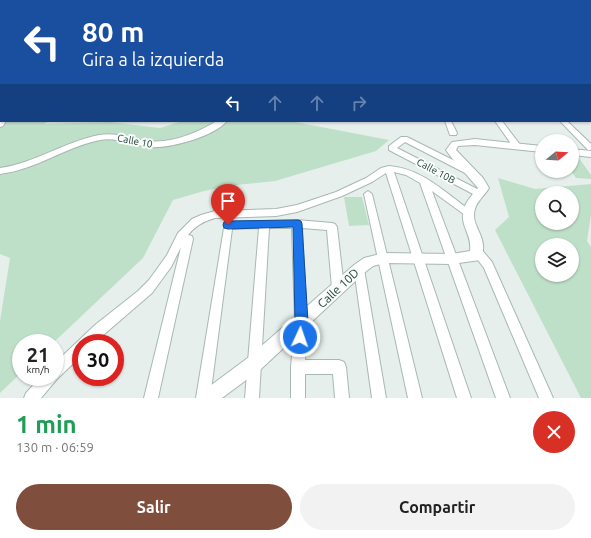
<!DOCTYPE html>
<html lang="es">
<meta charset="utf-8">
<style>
:root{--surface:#fff;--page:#f2f2f2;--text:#222;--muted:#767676;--accent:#804e3d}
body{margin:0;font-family:Ubuntu,sans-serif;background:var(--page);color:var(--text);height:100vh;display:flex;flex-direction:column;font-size:15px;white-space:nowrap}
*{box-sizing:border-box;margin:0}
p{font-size:13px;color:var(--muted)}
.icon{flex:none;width:22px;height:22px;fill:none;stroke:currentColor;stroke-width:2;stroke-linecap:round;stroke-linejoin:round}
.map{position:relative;height:398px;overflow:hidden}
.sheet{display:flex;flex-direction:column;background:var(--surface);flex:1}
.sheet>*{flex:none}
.hud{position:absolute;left:0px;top:0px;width:591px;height:122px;box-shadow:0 1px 3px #0004;background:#1a4fa0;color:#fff;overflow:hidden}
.needle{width:26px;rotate:72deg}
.controls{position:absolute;left:535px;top:134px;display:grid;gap:8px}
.controls a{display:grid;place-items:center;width:44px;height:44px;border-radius:50%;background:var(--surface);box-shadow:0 1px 3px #0004;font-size:20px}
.speed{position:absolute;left:12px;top:334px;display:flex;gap:8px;font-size:20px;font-weight:700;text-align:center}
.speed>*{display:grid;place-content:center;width:52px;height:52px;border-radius:50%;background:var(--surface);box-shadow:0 1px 3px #0004;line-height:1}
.speed small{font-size:10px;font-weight:400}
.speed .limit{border:6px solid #d22;background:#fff;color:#111}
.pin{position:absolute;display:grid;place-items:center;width:34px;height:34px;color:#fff;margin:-41px -17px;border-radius:50% 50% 50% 0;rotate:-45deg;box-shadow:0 0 4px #0007}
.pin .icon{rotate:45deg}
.me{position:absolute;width:44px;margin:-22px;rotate:3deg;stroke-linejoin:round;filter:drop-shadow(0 0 3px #0008)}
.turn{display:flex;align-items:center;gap:14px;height:84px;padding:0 16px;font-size:18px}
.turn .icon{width:52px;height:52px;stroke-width:2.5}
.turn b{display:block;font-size:28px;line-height:34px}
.lanes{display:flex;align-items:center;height:38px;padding:0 16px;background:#0003;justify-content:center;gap:20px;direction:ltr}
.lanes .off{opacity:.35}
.round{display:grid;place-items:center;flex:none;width:42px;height:42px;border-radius:21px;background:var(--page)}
.headline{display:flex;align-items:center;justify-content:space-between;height:68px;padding:0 16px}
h1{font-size:24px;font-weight:700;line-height:30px;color:#1e9e55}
.cta{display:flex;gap:8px;margin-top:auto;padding:8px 16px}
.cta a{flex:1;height:46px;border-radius:24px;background:var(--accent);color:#fff;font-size:16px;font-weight:700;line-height:46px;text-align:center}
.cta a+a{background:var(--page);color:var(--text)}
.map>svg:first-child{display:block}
</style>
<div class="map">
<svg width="591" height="398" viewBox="0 0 591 398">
<rect width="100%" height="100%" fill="#e6efeb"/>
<path fill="#bfe0c8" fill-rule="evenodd" d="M6,121h44l-6,3 66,-2 50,6 22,-7h108l99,19 -13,11 -101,30 -39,4 -32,6 -31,9 -30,58 -90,85h-32v30l-21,20v-72l10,-63 -10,-4v-126z
M572,157l7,1 12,17v4l-15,-1 -5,-7z
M498,178l37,11 56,-5v31l-4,26 4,6v151h-10l-86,-168 14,-13zM542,193h30v30h-30zM542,245h30v30h-30z
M344,197h18l7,28 -20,1z"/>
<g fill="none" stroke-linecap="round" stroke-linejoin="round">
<defs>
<path id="minor" d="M590,97h1v4h-1z
M0,102h1l-1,5z
M590,108h1v5h-1z
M0,113h1v4h-1z
M445,121h6l6,12 -1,2h-6z
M495,121h7l19,25 -1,2h-6z
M560,121h7l24,23v6h-3z
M401,137h6l66,33 1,2 -1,2h-6l-62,-32 -8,6 86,44 1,2 -1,2h-6l-88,-46v-4z
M389,166c32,2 57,27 82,45l2,2 -2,2h-6l-33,-24 78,207h-14l-76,-215 -14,-8 -12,-3 77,226h-14l-71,-225 -14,9 -30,14 -45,16 -21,4 -61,2c-11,3 -20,8 -27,17l4,1 1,3 -35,159h-14l37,-151 -10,20 -19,26 -58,50h-13v13l-24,23 -16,19h-17l2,-5 15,-16h14v-14l40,-38 43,-34 11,-11 18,-25 11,-22 14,-14 9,-4 14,-4 61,-2 21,-4 39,-13 30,-14 15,-10z
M368,191l4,3 50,204h-14l-44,-204z
M297,220l35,3 3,1 2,3 7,61 -2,4 -4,1 -4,-1 -2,-4 -5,-58 -25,-2 5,94 -2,38h34l5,2 2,5 3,31h-14l-2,-24h-28v24h-14v-31l4,-45 -3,-94h-23l-10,170h-14l14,-170 -27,1 -22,169h-14l29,-176z
M477,248l4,1 11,13 61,136h-14l-55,-130 -12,-16 1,-3z
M359,264l4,2 1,3 22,129h-14l-18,-129 1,-3z"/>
<path id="tertiary" d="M0,93h1v4h-1z
M0,119l1,2h5l-3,5 -3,1z
M217,121h10c-14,16 -58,28 -79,26 -16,-2 -31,-10 -48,-7 -35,7 -62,29 -100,34v-6c35,-5 64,-26 99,-33 17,-3 32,4 48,6 25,3 49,-8 70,-20z
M475,139l67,7v6l-67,-7 -17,1 -2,4 27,28 6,10c-4,7 -12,13 -14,21 -6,18 16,28 5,51l-28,4 -68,-1 -11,3 -9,7 -103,96 -39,29h-23l3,-6 47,-35 105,-92 10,-7 20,-5 68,1 18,-3c1,-8 -1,-14 -4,-21 -8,-20 0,-28 12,-42l-27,-31 -5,-7 6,-8z
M572,149l19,2v6l-19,-2z"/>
<path id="primary" d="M590,85h1v4h-1z"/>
</defs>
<use href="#minor" stroke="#a8b8b2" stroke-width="2"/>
<use href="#tertiary" stroke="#a8b8b2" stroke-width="2"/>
<use href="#primary" stroke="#c2cac8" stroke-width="2"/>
<use href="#minor" fill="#fff" fill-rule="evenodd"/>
<use href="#tertiary" fill="#fff" fill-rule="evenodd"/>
<use href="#primary" fill="#6aa596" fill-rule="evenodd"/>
</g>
<linearGradient id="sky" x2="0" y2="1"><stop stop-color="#84bce0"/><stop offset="0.57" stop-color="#f4f8f6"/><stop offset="1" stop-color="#f4f8f6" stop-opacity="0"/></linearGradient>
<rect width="591" height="129" fill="url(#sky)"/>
<path fill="#1a73e8" stroke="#114b97" d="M298,220l3,1 1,3 6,98 -1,15 -2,5 -5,2 -4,-2 -2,-5 1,-15 -2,-95 -65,2 -4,-1 -1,-3 1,-3 4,-1z"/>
<g text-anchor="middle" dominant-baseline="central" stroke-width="4" stroke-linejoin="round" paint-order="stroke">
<g font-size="10" fill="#24423a" stroke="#f7fbf9">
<text transform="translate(135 141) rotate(11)">Calle 10</text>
<text transform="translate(436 171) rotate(28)">Calle 10B</text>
</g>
<g font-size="12" fill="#24423a" stroke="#f7fbf9">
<text transform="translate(338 288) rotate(-43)">Calle 10D</text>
</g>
</g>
</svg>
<div class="controls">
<a><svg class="needle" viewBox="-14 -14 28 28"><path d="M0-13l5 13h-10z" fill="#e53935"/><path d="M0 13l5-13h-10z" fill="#767676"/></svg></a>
<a><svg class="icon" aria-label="search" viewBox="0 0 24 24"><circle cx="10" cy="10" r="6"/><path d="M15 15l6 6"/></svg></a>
<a><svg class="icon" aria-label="layers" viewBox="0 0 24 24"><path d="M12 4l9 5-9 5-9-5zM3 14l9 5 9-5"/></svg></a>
</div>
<div class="speed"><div>21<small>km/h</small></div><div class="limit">30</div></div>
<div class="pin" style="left:228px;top:225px;background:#d93025"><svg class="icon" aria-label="arrive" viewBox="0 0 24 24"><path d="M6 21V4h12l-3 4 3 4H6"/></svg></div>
<svg class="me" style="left:300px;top:337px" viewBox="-20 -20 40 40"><circle r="17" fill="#1a73e8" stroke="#fff" stroke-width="3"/><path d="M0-11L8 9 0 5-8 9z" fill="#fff"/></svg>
<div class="hud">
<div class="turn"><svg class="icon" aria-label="left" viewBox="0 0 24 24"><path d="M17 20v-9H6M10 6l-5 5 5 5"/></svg><div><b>80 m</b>Gira a la izquierda</div></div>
<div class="lanes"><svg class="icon" aria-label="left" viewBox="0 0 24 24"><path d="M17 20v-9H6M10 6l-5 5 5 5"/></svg><svg class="icon off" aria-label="ahead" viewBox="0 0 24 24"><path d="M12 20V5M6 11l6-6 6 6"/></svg><svg class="icon off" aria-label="ahead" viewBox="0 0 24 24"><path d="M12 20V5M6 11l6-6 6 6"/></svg><svg class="icon off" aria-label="right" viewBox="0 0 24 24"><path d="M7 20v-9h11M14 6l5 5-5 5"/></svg></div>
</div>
</div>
<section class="sheet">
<div class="headline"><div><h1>1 min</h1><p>130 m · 06:59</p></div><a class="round" style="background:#d93025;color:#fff"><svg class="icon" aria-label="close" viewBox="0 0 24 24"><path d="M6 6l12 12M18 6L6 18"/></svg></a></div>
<div class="cta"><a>Salir</a><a>Compartir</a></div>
</section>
